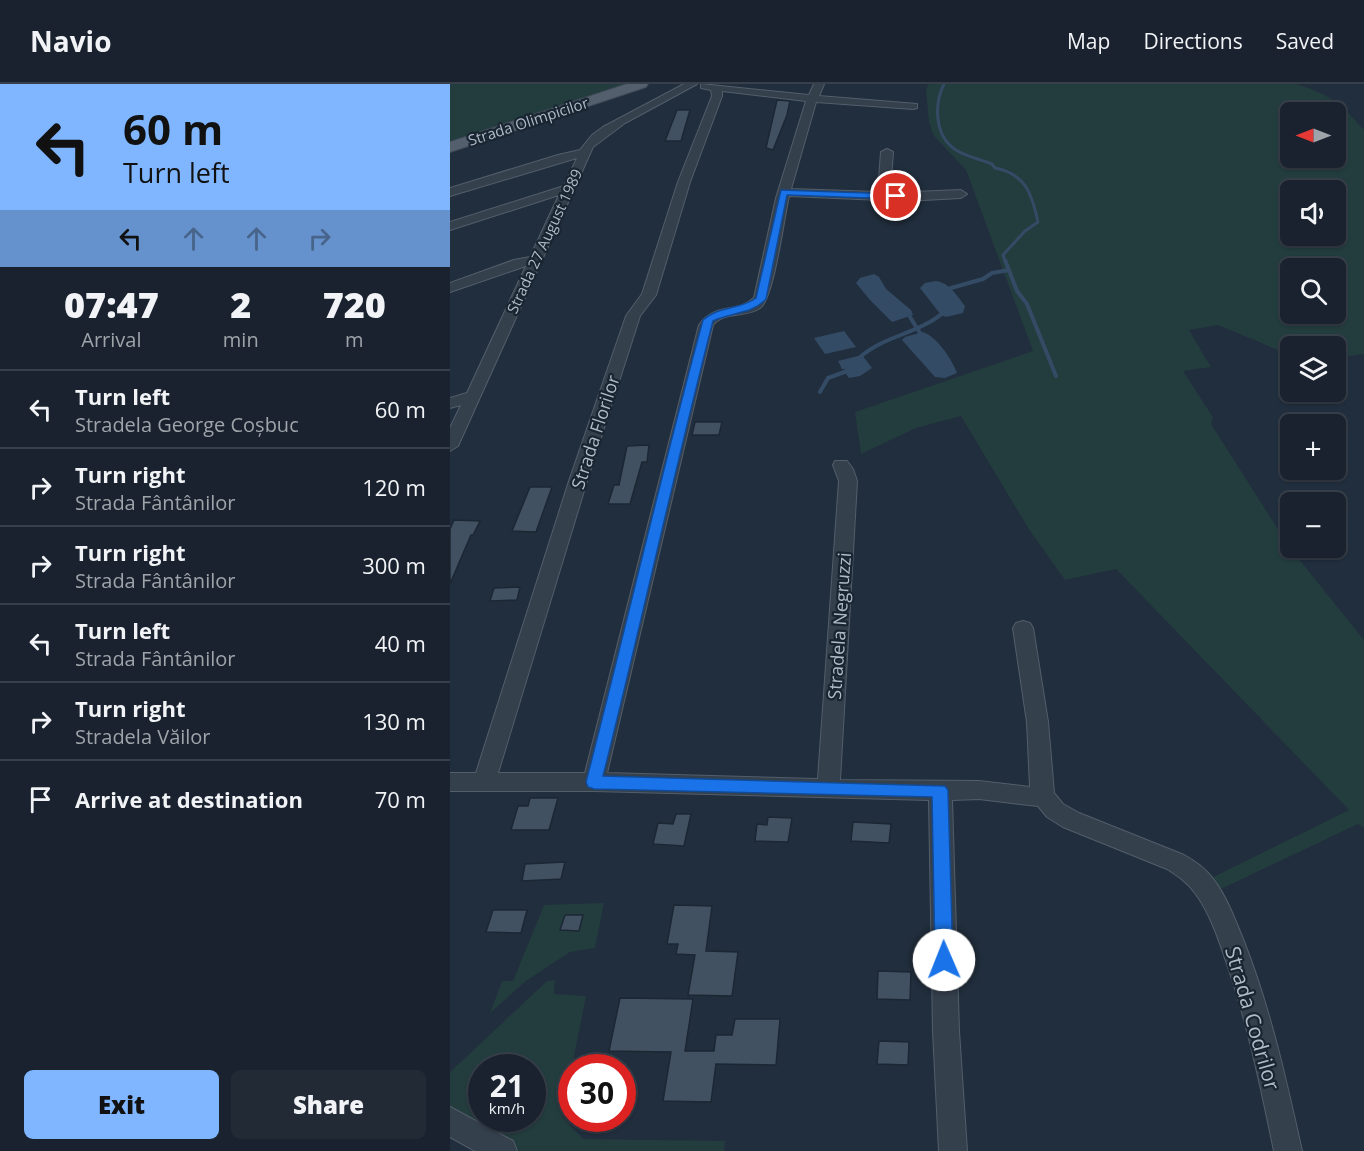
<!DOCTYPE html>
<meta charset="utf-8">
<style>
:root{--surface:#19222e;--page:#222a36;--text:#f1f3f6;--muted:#9fa4aa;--line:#373f4a;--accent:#7fb6ff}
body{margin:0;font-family:"Open Sans",sans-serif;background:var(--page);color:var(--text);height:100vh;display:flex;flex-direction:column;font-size:22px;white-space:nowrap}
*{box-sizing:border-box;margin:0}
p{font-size:20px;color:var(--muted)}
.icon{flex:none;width:33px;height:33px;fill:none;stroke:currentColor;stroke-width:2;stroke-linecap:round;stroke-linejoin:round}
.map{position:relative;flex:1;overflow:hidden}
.panel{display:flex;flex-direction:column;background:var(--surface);width:450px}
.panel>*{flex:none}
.top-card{background:#7fb6ff;color:#111;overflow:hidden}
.needle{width:39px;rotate:270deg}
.tools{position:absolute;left:830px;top:18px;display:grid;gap:12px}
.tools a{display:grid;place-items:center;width:66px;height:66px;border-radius:9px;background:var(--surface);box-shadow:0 2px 4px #0004,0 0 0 2px var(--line);font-size:30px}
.speed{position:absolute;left:18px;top:970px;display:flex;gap:12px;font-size:30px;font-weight:700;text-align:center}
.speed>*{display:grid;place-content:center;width:78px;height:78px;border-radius:50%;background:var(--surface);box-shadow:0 2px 4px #0004,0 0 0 2px var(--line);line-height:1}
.speed small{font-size:15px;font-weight:400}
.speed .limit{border:9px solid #d22;background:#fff;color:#111}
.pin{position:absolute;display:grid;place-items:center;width:51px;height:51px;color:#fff;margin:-26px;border:3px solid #fff;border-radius:50%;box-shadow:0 2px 6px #0007}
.me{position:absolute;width:66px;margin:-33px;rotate:359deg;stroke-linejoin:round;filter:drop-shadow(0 0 4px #0008)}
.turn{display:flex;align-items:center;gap:21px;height:126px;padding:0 24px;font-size:27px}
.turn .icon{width:78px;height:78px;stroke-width:2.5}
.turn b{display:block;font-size:42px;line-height:51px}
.lanes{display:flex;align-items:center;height:57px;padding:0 24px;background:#0003;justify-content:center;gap:30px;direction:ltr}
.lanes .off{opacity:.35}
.eta{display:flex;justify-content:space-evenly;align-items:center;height:102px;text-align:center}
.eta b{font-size:36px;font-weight:800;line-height:42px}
.primary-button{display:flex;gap:12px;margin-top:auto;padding:12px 24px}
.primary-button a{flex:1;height:69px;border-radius:9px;background:var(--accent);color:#111;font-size:24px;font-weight:800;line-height:69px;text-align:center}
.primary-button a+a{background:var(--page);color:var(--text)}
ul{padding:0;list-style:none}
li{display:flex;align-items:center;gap:18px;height:78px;padding:0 24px;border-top:2px solid var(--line)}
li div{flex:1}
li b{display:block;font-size:22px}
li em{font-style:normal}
header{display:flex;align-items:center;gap:36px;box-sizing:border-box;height:84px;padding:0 30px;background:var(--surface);border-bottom:2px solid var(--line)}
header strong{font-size:28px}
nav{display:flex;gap:33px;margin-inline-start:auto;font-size:21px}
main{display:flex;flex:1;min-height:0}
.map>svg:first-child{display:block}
</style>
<header>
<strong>Navio</strong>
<nav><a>Map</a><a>Directions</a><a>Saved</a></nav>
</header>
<main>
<section class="panel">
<div class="top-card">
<div class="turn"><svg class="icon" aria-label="left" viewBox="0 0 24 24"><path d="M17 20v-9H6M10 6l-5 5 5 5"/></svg><div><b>60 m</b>Turn left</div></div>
<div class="lanes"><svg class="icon" aria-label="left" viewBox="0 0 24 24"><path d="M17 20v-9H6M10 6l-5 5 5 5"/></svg><svg class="icon off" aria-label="ahead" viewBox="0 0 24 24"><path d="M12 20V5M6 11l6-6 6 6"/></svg><svg class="icon off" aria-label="ahead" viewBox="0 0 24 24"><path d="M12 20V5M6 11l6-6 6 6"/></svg><svg class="icon off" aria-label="right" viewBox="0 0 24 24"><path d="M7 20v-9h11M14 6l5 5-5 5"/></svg></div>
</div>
<div class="eta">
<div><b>07:47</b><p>Arrival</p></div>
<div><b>2</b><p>min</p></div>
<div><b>720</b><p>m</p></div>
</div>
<ul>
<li><svg class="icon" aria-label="left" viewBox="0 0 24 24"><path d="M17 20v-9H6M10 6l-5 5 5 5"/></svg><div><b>Turn left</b><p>Stradela George Coșbuc</p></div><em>60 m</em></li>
<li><svg class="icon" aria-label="right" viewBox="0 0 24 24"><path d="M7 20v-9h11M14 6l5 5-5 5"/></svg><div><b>Turn right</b><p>Strada Fântânilor</p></div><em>120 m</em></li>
<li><svg class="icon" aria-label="right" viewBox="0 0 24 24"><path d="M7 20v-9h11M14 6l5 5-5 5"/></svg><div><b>Turn right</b><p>Strada Fântânilor</p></div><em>300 m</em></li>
<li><svg class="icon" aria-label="left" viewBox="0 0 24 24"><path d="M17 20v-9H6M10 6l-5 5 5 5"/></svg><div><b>Turn left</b><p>Strada Fântânilor</p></div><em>40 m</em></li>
<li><svg class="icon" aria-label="right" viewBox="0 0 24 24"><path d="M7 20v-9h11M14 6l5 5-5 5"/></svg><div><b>Turn right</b><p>Stradela Văilor</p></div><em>130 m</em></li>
<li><svg class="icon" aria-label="arrive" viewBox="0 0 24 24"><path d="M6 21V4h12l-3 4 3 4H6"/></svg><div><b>Arrive at destination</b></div><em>70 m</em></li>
</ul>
<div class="primary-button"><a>Exit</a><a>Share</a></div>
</section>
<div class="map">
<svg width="914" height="1067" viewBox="0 0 914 1067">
<rect width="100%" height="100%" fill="#212e3d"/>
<path fill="#233c3e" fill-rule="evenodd" d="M0,0h178l-178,59z
M479,0h367c35,11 44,19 68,46v224l-29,4v-12h-45v9l-72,-30 -29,5 22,37 -28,4 30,46 -2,7 79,124 74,92v188l-6,-4 -137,65 -8,-12 136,-67 -233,-241 -51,11 -37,-52 -67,-112 -45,12 -55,26 -6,-42 178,-61 -67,-181 -32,-34 -5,-13 -3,-34zM840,28h45v46h-45zM885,106v46h-45v-46zM885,184v46h-45v-46z
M154,819l-9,45 -25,4 -44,29 -36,32 12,-32h11l31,-76z
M105,896l-1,14 32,2 -24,120 21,23 142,2 -1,10h-204l-70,-42v-37l97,-91zM32,984h50v51h-50z"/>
<path fill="#344b66" d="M424,190l5,3 7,12 25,21 2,5 -21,7 -22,-22 -14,-17 4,-5z
M486,197c14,2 21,15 29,25l-2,7 -17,4 -5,-2 -21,-27 5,-5z
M394,247l12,16 -31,7 -11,-16z
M473,248c14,5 29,27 34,41l-12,5 -10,-1 -33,-37 3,-3z
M412,271l10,13 -12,8 -11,2 -3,-4 4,-4 -8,-1 -4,-8z"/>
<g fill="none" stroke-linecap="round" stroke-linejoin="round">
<path stroke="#344b66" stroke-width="3" d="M494,0c-10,20 -10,52 12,66 11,7 24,9 36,14l3,4c31,6 37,26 43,54l-13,9 -22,24 2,6"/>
<path stroke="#344b66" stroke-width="4" d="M555,176l12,31 10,13 29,72
M494,206l39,-11 9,-6 17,-3
M460,233l10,16
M409,274c25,-23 61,-24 86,-47
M370,308l8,-14 22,-8 4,-4"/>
</g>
<path fill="#425162" stroke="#1c2734" stroke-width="1.5" d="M327,16l13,1 -3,14 -14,35 -7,-2z
M227,26h13l-9,31h-16z
M245,338h27l-3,13h-27z
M199,361l-2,17h-5l-12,42h-22l6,-19h5l8,-39z
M80,403h22l-16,45 -24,-1z
M4,436l26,1 -7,14h-2l-21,49v-55z
M70,503l-3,13 -27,1 4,-13z
M80,714h28l-9,32h-38l7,-24h10z
M226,730h15l-7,32 -31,-2 5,-21 15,1z
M318,733l24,1 -4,24 -33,-1 2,-17 10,1z
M403,738l38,2 -2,19 -38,-2z
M115,778l-4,17 -39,2 3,-17z
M224,821l38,1 -6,45 32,1 -6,44 -44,-1 7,-40 -19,-1 2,-10h-11z
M43,826h34l-6,23 -35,-1z
M115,831h18l-4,16 -19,-1z
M428,887l33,1 -1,28 -33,-1z
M170,914l73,1 -8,52h29l2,-16h16l3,-16h45l-4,46 -60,-1 -5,38 -48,-1 8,-49 -62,-1z
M429,957l30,1 -1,23 -31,-1z"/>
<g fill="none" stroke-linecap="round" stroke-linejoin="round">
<defs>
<path id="minor" d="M234,0h13l-72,39 -32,24 -135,299 -8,5v-23l11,-23 -11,3v-10l17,-5 59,-127 -76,26v-9l64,-23 16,-3 29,-62 -109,35v-8l114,-36 13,-28 -127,38v-8l108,-33 22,-5 12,-15 11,-8z
M251,0l108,11 5,-11h10l-5,12 98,8v4l-4,1 -97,-7 -25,87 87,3 3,-40 6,-3 6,3 -3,41 71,-3 6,4 -6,4 -57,3 -115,-5c-5,21 -15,102 -29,112 -14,10 -36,3 -47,17l-106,448 211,6 21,-298 -6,-16 2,-4h12l6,8 4,12 -17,299 139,1 51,6 -3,-65 -14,-94 3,-5 7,-2 7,2 3,5 15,94 6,71 9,11 16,9 105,42c9,5 18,11 25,19 16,18 25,43 34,65 27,68 43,140 59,212h-28c-13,-63 -26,-126 -47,-187 -8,-24 -17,-51 -32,-71 -8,-11 -17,-17 -28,-24l-104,-42 -16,-10 -9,-11 -59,-7 -27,1 7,231 8,120h-28l-6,-120 -4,-231 -335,-9h-144v-18h26l93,-292 57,-165 16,-22 36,-112 34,-86 -1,-6 -10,-2zM272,7l84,10 -30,97 -22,100c-17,16 -39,4 -55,27l-114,448h-87l89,-292 53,-165 16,-21 34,-113 32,-86z
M0,1023l63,34 4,10h-42l-25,-14z"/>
<path id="major" d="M177,0h21l-2,3 -196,65v-10z"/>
</defs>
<use href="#minor" stroke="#535e6b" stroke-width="2"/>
<use href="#major" stroke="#3e4956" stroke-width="2"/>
<use href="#minor" fill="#35404d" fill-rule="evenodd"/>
<use href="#major" fill="#535f6d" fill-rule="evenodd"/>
</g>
<path fill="#1a73e8" stroke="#114b97" stroke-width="1.5" d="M331,106l115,4 4,2 -4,3 -109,-4 -21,104c-15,16 -35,13 -53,22 -39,151 -72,304 -110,455l342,10 3,4 5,170 -3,6 -6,3 -6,-3 -3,-6 -3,-163 -338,-8 -6,-2 -2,-5c40,-154 75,-309 117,-462 15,-14 37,-10 53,-22z"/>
<g text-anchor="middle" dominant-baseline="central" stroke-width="4.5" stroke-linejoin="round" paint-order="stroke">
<g font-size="15" fill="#b0bbc9" stroke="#1a2532">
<text transform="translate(78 37) rotate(-18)">Strada Olimpicilor</text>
<text transform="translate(94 157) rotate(-65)">Strada 27 August 1989</text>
</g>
<g font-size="18" fill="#b0bbc9" stroke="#1a2532">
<text transform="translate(145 348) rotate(-72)">Strada Florilor</text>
<text transform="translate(389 542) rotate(-86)">Stradela Negruzzi</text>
</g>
<g font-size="21" fill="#b0bbc9" stroke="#1a2532">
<text transform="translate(803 934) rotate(74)">Strada Codrilor</text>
</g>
</g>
</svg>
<div class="tools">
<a><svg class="needle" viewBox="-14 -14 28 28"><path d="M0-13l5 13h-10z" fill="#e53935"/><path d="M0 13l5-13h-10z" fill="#9fa4aa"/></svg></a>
<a><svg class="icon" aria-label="sound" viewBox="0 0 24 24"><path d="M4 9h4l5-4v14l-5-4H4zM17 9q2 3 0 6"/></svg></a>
<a><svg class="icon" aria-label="search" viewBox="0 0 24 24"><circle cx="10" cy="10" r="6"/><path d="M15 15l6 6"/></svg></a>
<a><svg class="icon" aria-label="layers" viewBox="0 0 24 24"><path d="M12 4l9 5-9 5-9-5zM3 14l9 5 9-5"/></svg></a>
<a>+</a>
<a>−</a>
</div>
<div class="speed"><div>21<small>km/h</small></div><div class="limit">30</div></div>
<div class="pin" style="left:446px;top:112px;background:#d93025"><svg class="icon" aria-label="arrive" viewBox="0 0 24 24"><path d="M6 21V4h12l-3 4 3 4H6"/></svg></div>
<svg class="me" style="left:494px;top:876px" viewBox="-20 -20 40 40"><circle r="19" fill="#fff"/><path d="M0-13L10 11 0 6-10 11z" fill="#1a73e8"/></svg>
</div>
</main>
